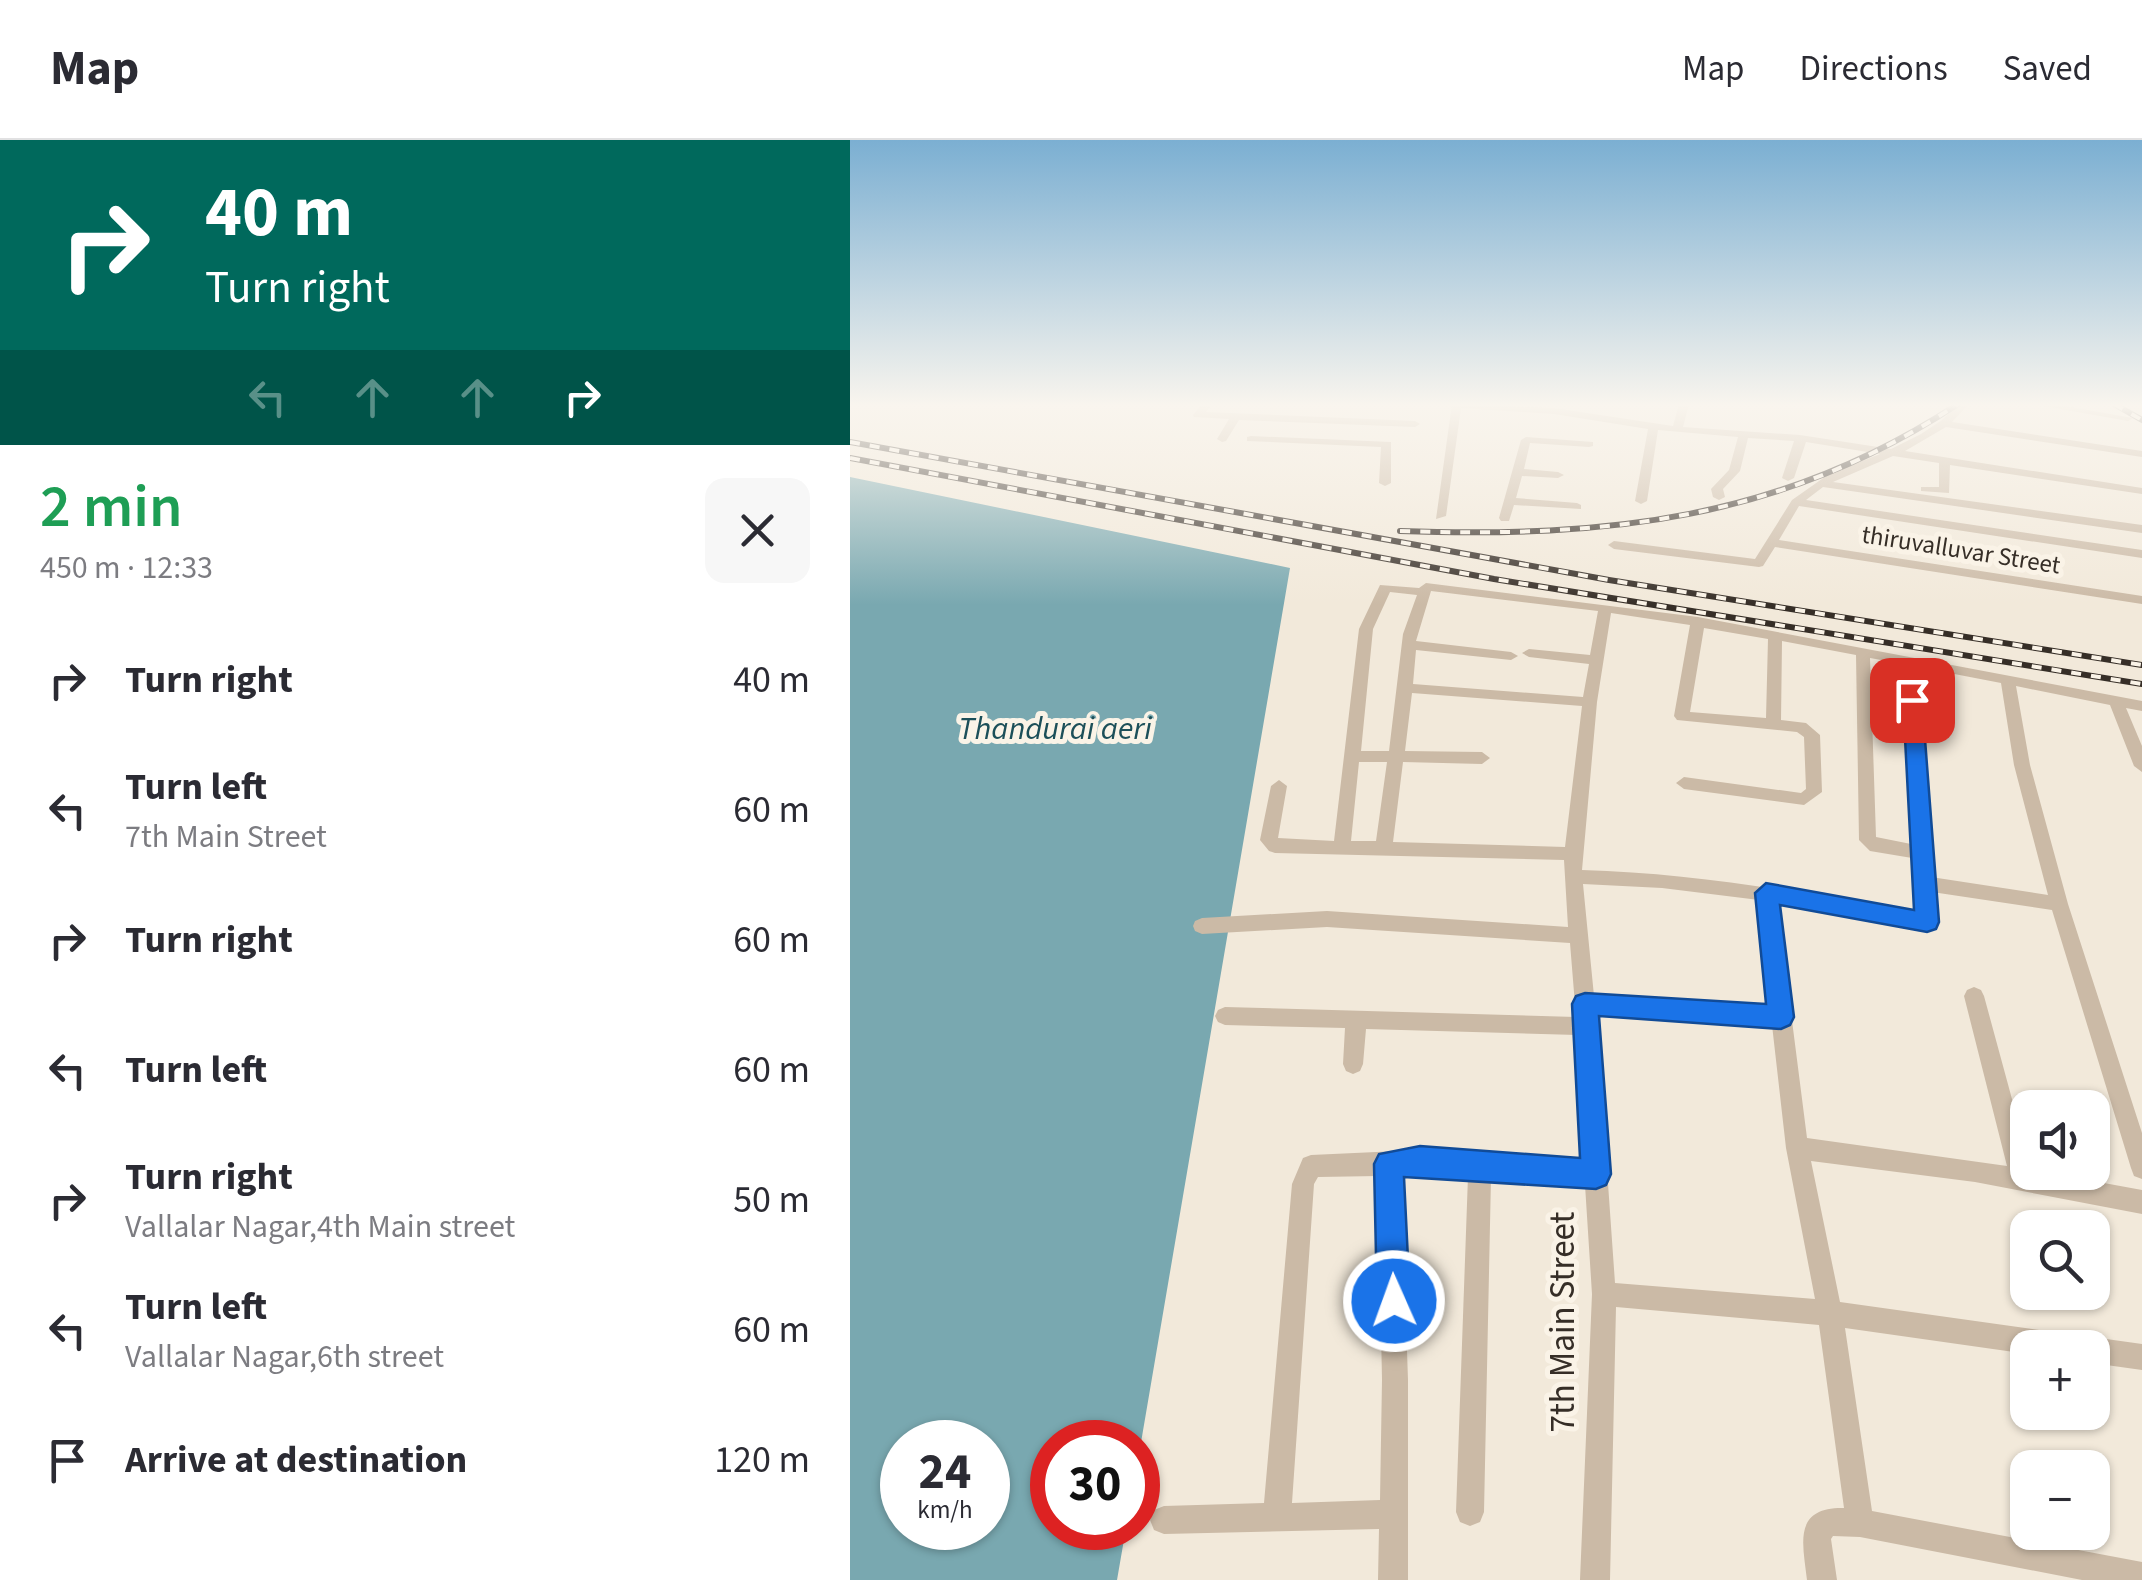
<!DOCTYPE html>
<meta charset="utf-8">
<style>
:root{--surface:#fff;--page:#f7f7f7;--text:#2b2b33;--muted:#7c7c81;--line:#e1e1e2}
body{margin:0;font-family:"Source Sans 3",sans-serif;background:var(--page);color:var(--text);height:100vh;display:flex;flex-direction:column;font-size:38px;white-space:nowrap}
*{box-sizing:border-box;margin:0}
p{font-size:32px;color:var(--muted)}
.icon{flex:none;width:55px;height:55px;fill:none;stroke:currentColor;stroke-width:2;stroke-linecap:round;stroke-linejoin:round}
.map{position:relative;flex:1;overflow:hidden}
.drawer{display:flex;flex-direction:column;background:var(--surface);width:850px}
.drawer>*{flex:none}
.banner{background:#00695c;color:#fff;overflow:hidden}
.fabs{position:absolute;left:1160px;top:950px;display:grid;gap:20px}
.fabs a{display:grid;place-items:center;width:100px;height:100px;border-radius:20px;background:var(--surface);box-shadow:0 2px 8px #0004;font-size:50px}
.speed{position:absolute;left:30px;top:1280px;display:flex;gap:20px;font-size:50px;font-weight:700;text-align:center}
.speed>*{display:grid;place-content:center;width:130px;height:130px;border-radius:50%;background:var(--surface);box-shadow:0 2px 8px #0004;line-height:1}
.speed small{font-size:25px;font-weight:400}
.speed .limit{border:15px solid #d22;background:#fff;color:#111}
.pin{position:absolute;display:grid;place-items:center;width:85px;height:85px;color:#fff;margin:-42px;border-radius:20px;box-shadow:0 5px 15px #0006}
.me{position:absolute;width:110px;margin:-55px;rotate:358deg;stroke-linejoin:round;filter:drop-shadow(0 0 8px #0008)}
.turn{display:flex;align-items:center;gap:35px;height:210px;padding:0 40px;font-size:45px}
.turn .icon{width:130px;height:130px;stroke-width:2.5}
.turn b{display:block;font-size:70px;line-height:85px}
.lanes{display:flex;align-items:center;height:95px;padding:0 40px;background:#0003;justify-content:center;gap:50px;direction:ltr}
.lanes .off{opacity:.35}
.round{display:grid;place-items:center;flex:none;width:105px;height:105px;border-radius:20px;background:var(--page)}
.headline{display:flex;align-items:center;justify-content:space-between;height:170px;padding:0 40px}
h1{font-size:60px;font-weight:600;line-height:75px;color:#1e9e55}
ul{padding:0;list-style:none}
li{display:flex;align-items:center;gap:30px;height:130px;padding:0 40px}
li div{flex:1}
li b{display:block;font-size:38px}
li em{font-style:normal}
header{display:flex;align-items:center;gap:60px;box-sizing:border-box;height:140px;padding:0 50px;background:var(--surface);border-bottom:2px solid var(--line)}
header strong{font-size:48px}
nav{display:flex;gap:55px;margin-inline-start:auto;font-size:35px}
main{display:flex;flex:1;min-height:0}
.map>svg:first-child{display:block}
</style>
<header>
<strong>Map</strong>
<nav><a>Map</a><a>Directions</a><a>Saved</a></nav>
</header>
<main>
<section class="drawer">
<div class="banner">
<div class="turn"><svg class="icon" aria-label="right" viewBox="0 0 24 24"><path d="M7 20v-9h11M14 6l5 5-5 5"/></svg><div><b>40 m</b>Turn right</div></div>
<div class="lanes"><svg class="icon off" aria-label="left" viewBox="0 0 24 24"><path d="M17 20v-9H6M10 6l-5 5 5 5"/></svg><svg class="icon off" aria-label="ahead" viewBox="0 0 24 24"><path d="M12 20V5M6 11l6-6 6 6"/></svg><svg class="icon off" aria-label="ahead" viewBox="0 0 24 24"><path d="M12 20V5M6 11l6-6 6 6"/></svg><svg class="icon" aria-label="right" viewBox="0 0 24 24"><path d="M7 20v-9h11M14 6l5 5-5 5"/></svg></div>
</div>
<div class="headline"><div><h1>2 min</h1><p>450 m · 12:33</p></div><a class="round"><svg class="icon" aria-label="close" viewBox="0 0 24 24"><path d="M6 6l12 12M18 6L6 18"/></svg></a></div>
<ul>
<li><svg class="icon" aria-label="right" viewBox="0 0 24 24"><path d="M7 20v-9h11M14 6l5 5-5 5"/></svg><div><b>Turn right</b></div><em>40 m</em></li>
<li><svg class="icon" aria-label="left" viewBox="0 0 24 24"><path d="M17 20v-9H6M10 6l-5 5 5 5"/></svg><div><b>Turn left</b><p>7th Main Street</p></div><em>60 m</em></li>
<li><svg class="icon" aria-label="right" viewBox="0 0 24 24"><path d="M7 20v-9h11M14 6l5 5-5 5"/></svg><div><b>Turn right</b></div><em>60 m</em></li>
<li><svg class="icon" aria-label="left" viewBox="0 0 24 24"><path d="M17 20v-9H6M10 6l-5 5 5 5"/></svg><div><b>Turn left</b></div><em>60 m</em></li>
<li><svg class="icon" aria-label="right" viewBox="0 0 24 24"><path d="M7 20v-9h11M14 6l5 5-5 5"/></svg><div><b>Turn right</b><p>Vallalar Nagar,4th Main street</p></div><em>50 m</em></li>
<li><svg class="icon" aria-label="left" viewBox="0 0 24 24"><path d="M17 20v-9H6M10 6l-5 5 5 5"/></svg><div><b>Turn left</b><p>Vallalar Nagar,6th street</p></div><em>60 m</em></li>
<li><svg class="icon" aria-label="arrive" viewBox="0 0 24 24"><path d="M6 21V4h12l-3 4 3 4H6"/></svg><div><b>Arrive at destination</b></div><em>120 m</em></li>
</ul>
</section>
<div class="map">
<svg width="1292" height="1440" viewBox="0 0 1292 1440">
<rect width="100%" height="100%" fill="#f2e9da"/>
<path fill="#79a8b0" fill-rule="evenodd" d="M0,337l440,91 -152,892v-18h-86v86h74l-9,52h-267zM52,1302h86v86h-86z"/>
<g fill="none" stroke-linecap="round" stroke-linejoin="round">
<path fill="#cbbaa6" fill-rule="evenodd" d="M352,264h10l-6,8 209,9 5,3 -5,3 -176,-7 -13,21 -4,1 -5,-3 12,-20 -35,-2 -1,-2z
M602,264l102,4 119,18 6,-22h10l-6,23 117,8 91,14 30,-15 21,-14 17,-16h10l-17,18 190,29v6l-196,-30 -41,24 237,37v6l-192,-29 -1,28 -28,-2v-4h18v-24l-46,-7 -60,26 309,43v8l-319,-46 -17,13 336,50v8l-343,-52 -20,34 363,56v8l-367,-57 -12,19 -4,1 -145,-18 -6,-4 6,-4 141,18 37,-59 37,-26 51,-20 -74,-12 -12,36 -6,3 -6,-3 12,-37 -46,-3 -8,33 -17,18 2,8 -6,3 -6,-3 -2,-8 18,-19 9,-33 -80,-7 -11,71 -6,3 -6,-3 13,-72 -94,-15 -93,-6 -15,108 -10,3z
M1182,264h22l79,14 -5,3z
M401,296l140,6v41l-6,3 -6,-3 2,-36 -134,-6v-4z
M676,297l67,5v4l-4,1 -59,-4 -6,26 34,3 6,3 -6,3 -36,-2 -6,22 61,5 4,2v4l-67,-4 -5,16h-8l-2,-3 22,-78z
M576,443l272,34 444,84v10l-16,-3 16,38v26l-8,-6 -24,-61 -94,-19 14,79 38,139 74,229v46l-8,-3 -3,-8 -79,-258 -120,-18 4,30 -2,5 -7,3 -150,-27 30,235 200,28 -43,-170 3,-6 7,-3 7,3 3,6 44,162v14h16l98,18v24l-167,-32 -164,-21 29,141 235,33 10,5 7,-3 50,7v26l-50,-7v-15h-64v6l-183,-26 27,183 270,51v18h-60l-222,-43 -27,-1 -2,3 6,41h-30c-4,-36 -15,-73 37,-72l-25,-183 -203,-18 -6,273h-30l12,-286 -7,-109 -94,-8 -7,335 -4,10 -10,4 -10,-4 -4,-10 12,-336 -48,-4 -19,2 7,206v200h-30l1,-51 -215,5 -10,-4 -4,-10 4,-10 10,-4 100,-3 28,-319 11,-26 8,-3 109,-5 164,12 -7,-127 -211,-6 -3,35 -3,7 -7,3 -7,-3 -3,-7 2,-36 -120,-3 -7,-3 -3,-6 3,-6 7,-3 351,10 -6,-74 -243,-16 -125,7 -7,-3 -2,-5 2,-5 7,-3 125,-7 241,16 -4,-67 -289,-7 -6,-2 -9,-11 11,-54 8,-6 8,6 -9,52 56,3 25,-212 21,-44 39,3zM581,451l167,20 -8,44 -61,-6 -7,4 7,4 60,7 -6,33 -170,-13 3,-34 95,10 7,-4 -7,-4 -95,-11zM540,452l27,3 -14,39 -14,117h-28l12,-122zM761,473l79,12 -16,91 3,4 120,12 7,5 2,52 -5,4 -117,-16 -8,6 8,6 120,16 18,-13 -2,-57 -14,-12 -25,-3 1,-79 74,14 3,185 11,11 42,7 5,55c-112,-20 -222,-40 -335,-43l15,-168zM854,488l64,11 -2,79 -76,-6zM1020,518l34,6 7,180 -35,-7zM1068,527l83,16 13,82 34,130 -117,-18zM562,553l170,13 -17,141 -172,-5 10,-80 79,2 8,-6 -8,-6 -77,-1zM509,622h28l-11,79h-25zM733,744l79,4 97,12 11,107 -176,-11zM746,873l176,12 14,123 29,151 -200,-16zM528,1036l4,204 -2,120 -88,3 22,-319 4,-7z"/>
<defs>
<path id="rail" d="M1264,264l28,16
M0,302l759,138 533,85
M0,318l644,121 648,105
M550,391c207,7 382,-11 558,-127"/>
</defs>
<use href="#rail" stroke="#362e27" stroke-width="6"/>
<use href="#rail" stroke="#faf3e7" stroke-width="4" stroke-dasharray="10" stroke-linecap="butt"/>
</g>
<linearGradient id="sky" x2="0" y2="1"><stop stop-color="#7bafd2"/><stop offset="0.57" stop-color="#f9f5ee"/><stop offset="1" stop-color="#f9f5ee" stop-opacity="0"/></linearGradient>
<rect width="1292" height="465" fill="url(#sky)"/>
<path fill="#1a73e8" stroke="#114b97" stroke-width="2.5" d="M1062,553l10,7 17,222 -3,7 -9,3 -147,-27 14,112 -4,8 -9,4 -182,-13 12,158 -5,11 -10,4 -192,-12 6,124 -5,11 -11,5 -12,-5 -5,-11 -3,-137 5,-10 41,-8 160,12 -8,-154 4,-8 9,-3 181,11 -11,-111 11,-10 148,27 -11,-210z"/>
<g text-anchor="middle" dominant-baseline="central" stroke-width="10" stroke-linejoin="round" paint-order="stroke">
<g font-size="25" fill="#362e27" stroke="#faf3e7">
<text transform="translate(1111 410) rotate(9)">thiruvalluvar Street</text>
</g>
<g font-size="32" font-style="italic" fill="#1c4f59" stroke="#faf3e7">
<text x="205" y="589">Thandurai aeri</text>
</g>
<g font-size="35" fill="#362e27" stroke="#faf3e7">
<text transform="translate(713 1182) rotate(-90)">7th Main Street</text>
</g>
</g>
</svg>
<div class="fabs">
<a><svg class="icon" aria-label="sound" viewBox="0 0 24 24"><path d="M4 9h4l5-4v14l-5-4H4zM17 9q2 3 0 6"/></svg></a>
<a><svg class="icon" aria-label="search" viewBox="0 0 24 24"><circle cx="10" cy="10" r="6"/><path d="M15 15l6 6"/></svg></a>
<a>+</a>
<a>−</a>
</div>
<div class="speed"><div>24<small>km/h</small></div><div class="limit">30</div></div>
<div class="pin" style="left:1062px;top:560px;background:#d93025"><svg class="icon" aria-label="arrive" viewBox="0 0 24 24"><path d="M6 21V4h12l-3 4 3 4H6"/></svg></div>
<svg class="me" style="left:544px;top:1161px" viewBox="-20 -20 40 40"><circle r="17" fill="#1a73e8" stroke="#fff" stroke-width="3"/><path d="M0-11L8 9 0 5-8 9z" fill="#fff"/></svg>
</div>
</main>
